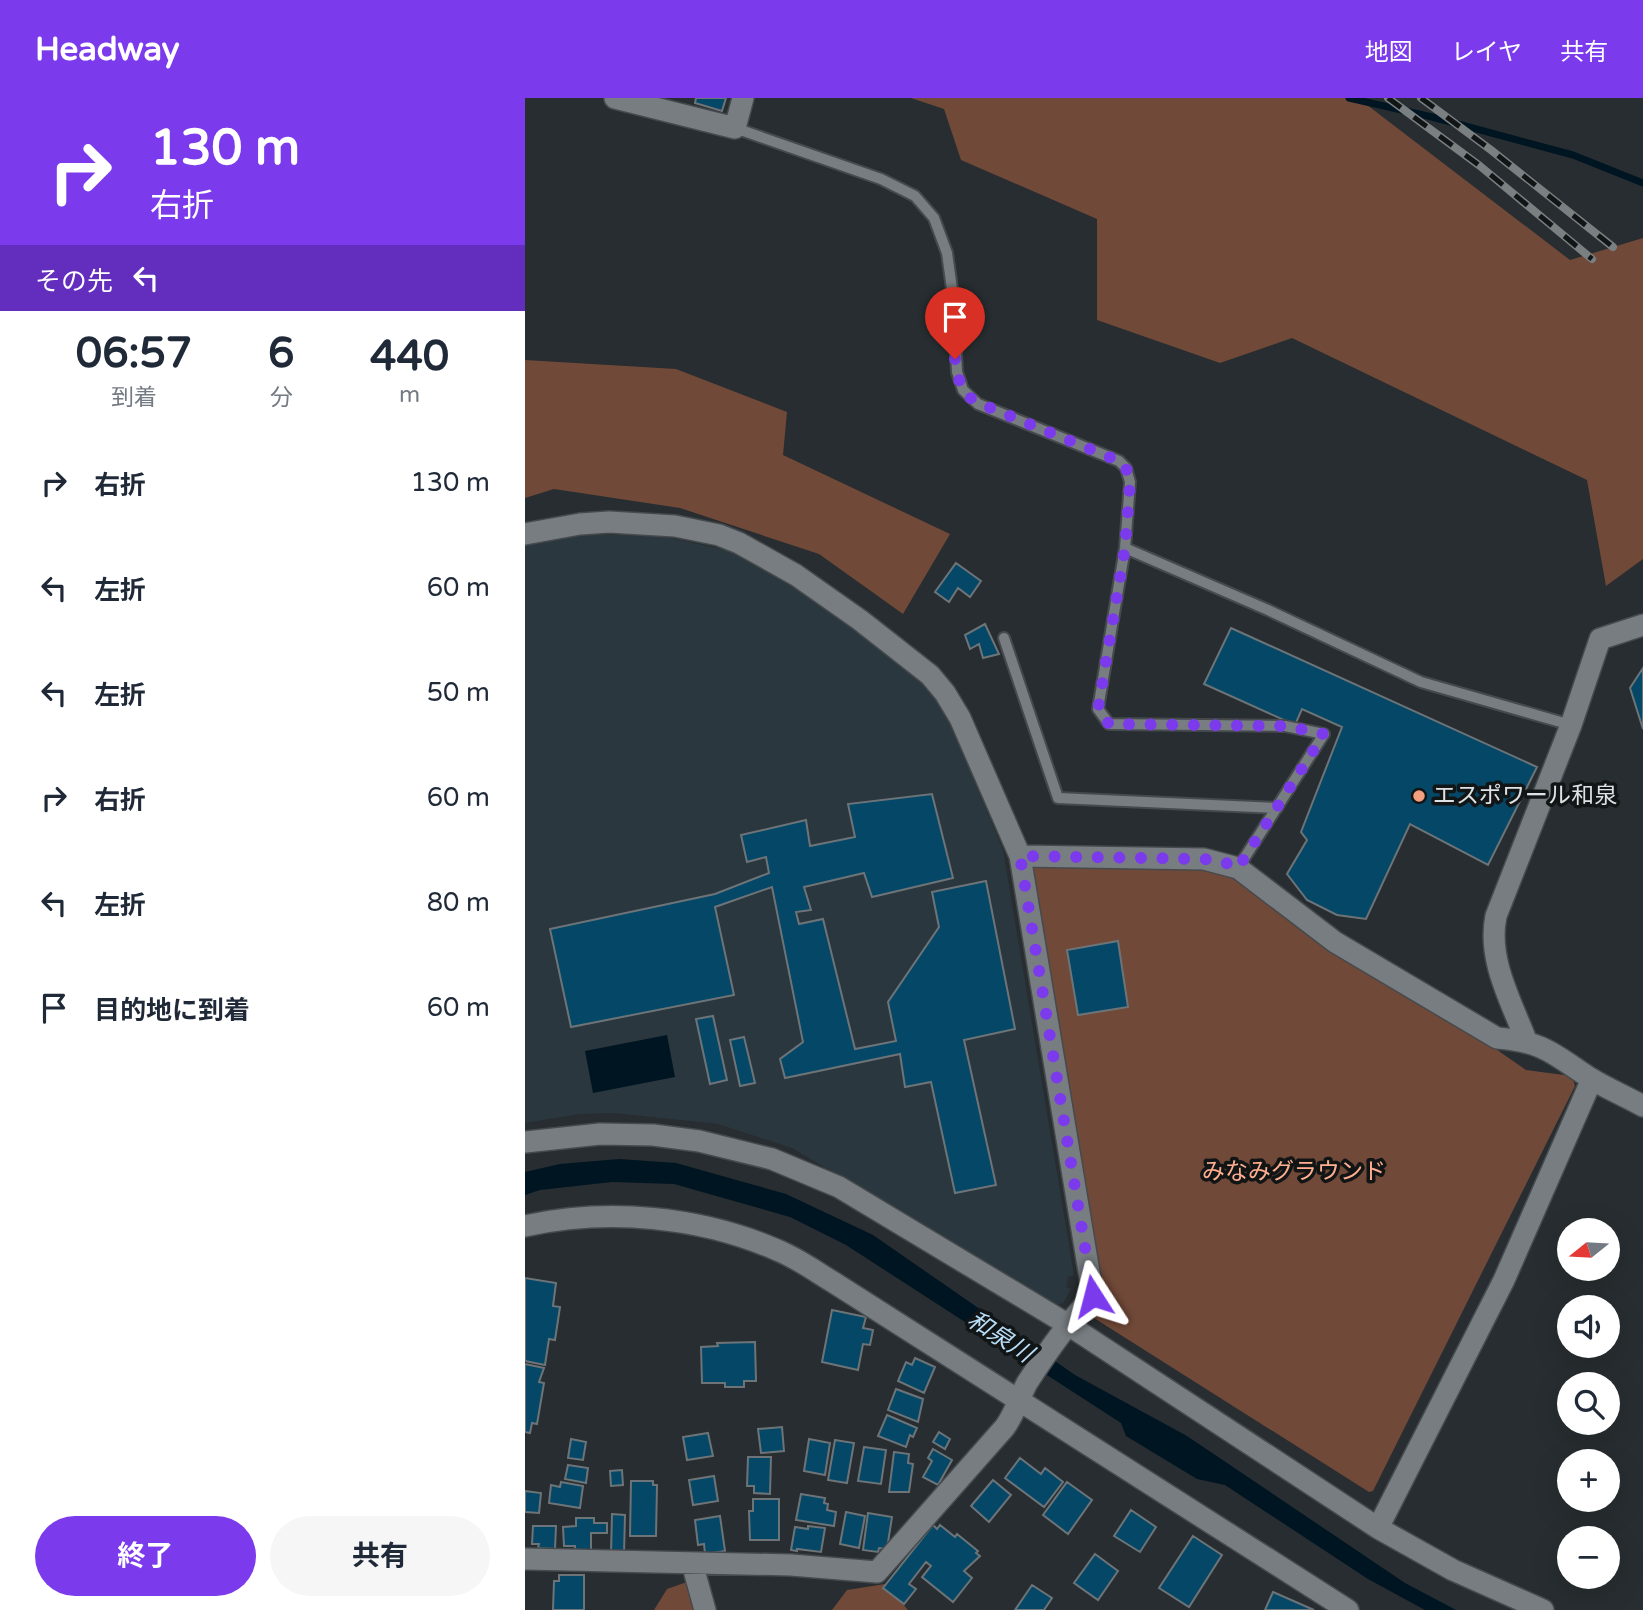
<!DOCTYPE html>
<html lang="ja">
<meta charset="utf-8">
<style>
:root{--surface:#fff;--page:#f6f6f7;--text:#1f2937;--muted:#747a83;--accent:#7c3aed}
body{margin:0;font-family:"Varela Round","Noto Sans JP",sans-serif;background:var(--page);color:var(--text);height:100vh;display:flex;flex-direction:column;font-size:26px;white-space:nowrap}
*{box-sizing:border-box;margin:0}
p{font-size:23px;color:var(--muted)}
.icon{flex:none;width:38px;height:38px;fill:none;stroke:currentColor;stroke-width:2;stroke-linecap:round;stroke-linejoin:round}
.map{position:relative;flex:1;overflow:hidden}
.side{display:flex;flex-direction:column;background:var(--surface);width:525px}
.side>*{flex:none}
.top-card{background:#7c3aed;color:#fff;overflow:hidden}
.needle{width:46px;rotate:252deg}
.tools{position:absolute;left:1032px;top:1120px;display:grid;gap:14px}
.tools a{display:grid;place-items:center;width:63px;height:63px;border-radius:50%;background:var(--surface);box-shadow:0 7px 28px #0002;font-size:35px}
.pin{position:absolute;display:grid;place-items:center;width:60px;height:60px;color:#fff;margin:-72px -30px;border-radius:50% 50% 50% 0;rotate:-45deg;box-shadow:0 0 7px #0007}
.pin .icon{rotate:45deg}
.me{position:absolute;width:77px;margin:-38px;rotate:351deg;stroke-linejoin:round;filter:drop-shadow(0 0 5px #0008)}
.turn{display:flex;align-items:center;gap:24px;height:147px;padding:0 35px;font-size:32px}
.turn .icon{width:91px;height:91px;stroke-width:2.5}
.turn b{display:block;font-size:49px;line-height:60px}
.then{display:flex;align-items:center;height:66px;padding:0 35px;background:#0003;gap:14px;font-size:26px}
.eta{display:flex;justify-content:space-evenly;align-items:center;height:119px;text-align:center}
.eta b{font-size:42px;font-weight:700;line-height:49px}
.button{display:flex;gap:14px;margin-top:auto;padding:14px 35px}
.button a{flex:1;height:80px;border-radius:42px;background:var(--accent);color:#fff;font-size:28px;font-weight:700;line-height:80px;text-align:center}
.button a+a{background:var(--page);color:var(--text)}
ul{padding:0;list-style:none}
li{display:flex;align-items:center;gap:21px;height:105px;padding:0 35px}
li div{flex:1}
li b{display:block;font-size:26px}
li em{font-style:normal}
header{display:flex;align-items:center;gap:42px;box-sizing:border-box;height:98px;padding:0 35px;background:var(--accent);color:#fff}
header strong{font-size:33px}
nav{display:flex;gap:38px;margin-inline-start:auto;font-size:24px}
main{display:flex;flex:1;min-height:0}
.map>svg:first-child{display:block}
</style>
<header>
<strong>Headway</strong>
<nav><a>地図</a><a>レイヤ</a><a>共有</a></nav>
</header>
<main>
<section class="side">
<div class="top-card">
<div class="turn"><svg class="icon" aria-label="right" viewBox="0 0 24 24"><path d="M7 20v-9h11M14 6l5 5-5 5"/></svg><div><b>130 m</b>右折</div></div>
<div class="then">その先<svg class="icon" aria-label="left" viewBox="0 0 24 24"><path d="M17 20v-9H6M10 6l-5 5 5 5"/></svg></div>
</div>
<div class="eta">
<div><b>06:57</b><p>到着</p></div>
<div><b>6</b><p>分</p></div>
<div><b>440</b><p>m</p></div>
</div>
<ul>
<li><svg class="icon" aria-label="right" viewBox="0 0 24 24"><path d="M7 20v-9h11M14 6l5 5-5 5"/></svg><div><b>右折</b></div><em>130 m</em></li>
<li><svg class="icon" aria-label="left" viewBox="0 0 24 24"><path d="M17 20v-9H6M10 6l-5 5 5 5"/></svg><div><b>左折</b></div><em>60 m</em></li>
<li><svg class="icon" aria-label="left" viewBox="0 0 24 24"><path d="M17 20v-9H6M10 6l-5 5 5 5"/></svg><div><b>左折</b></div><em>50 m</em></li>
<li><svg class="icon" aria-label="right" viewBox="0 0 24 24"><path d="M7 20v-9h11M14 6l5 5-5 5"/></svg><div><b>右折</b></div><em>60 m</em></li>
<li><svg class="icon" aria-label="left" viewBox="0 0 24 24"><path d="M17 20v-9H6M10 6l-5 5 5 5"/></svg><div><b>左折</b></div><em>80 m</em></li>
<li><svg class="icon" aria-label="arrive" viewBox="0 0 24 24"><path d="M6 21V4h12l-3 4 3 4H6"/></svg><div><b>目的地に到着</b></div><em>60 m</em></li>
</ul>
<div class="button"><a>終了</a><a>共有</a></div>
</section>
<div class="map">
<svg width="1118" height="1512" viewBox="0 0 1118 1512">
<rect width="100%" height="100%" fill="#272d30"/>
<path fill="#2b373e" d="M57,437h75l69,15 43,19 147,105 31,40 56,136 71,425 -6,2 -2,10 5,2 -8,14 -7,2 -264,-157 -74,-24 -104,-11 -35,1 -54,9v-579z"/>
<path fill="#714938" d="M386,0h447l212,162 73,-22v321l-37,27 -19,-106 -295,-142 -72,25 -123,-43v-101l-136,-59 -17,-51z
M0,262l151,9 111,43 -4,43 167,79 -47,80 -84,-60 -139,-46 -126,-19 -29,9z
M507,765l183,7 9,2 220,141 82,57 46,6 3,10 -202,405 -4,1 -275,-174 -2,-3 9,-10 -75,-432z
M162,1484l9,28h-42l13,-21z
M360,1486l23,26h-76l15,-20z"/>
<path fill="#001522" d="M142,937l8,42 -82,16 -8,-42z
M94,1061l57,4 110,31 87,41 202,140 112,61 218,147 51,27h-31l-57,-31 -143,-94 -28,-6 -71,-43 -5,-13 -275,-178 -56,-28 -116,-33 -62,-2 -72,8 -15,5v-23l35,-8z"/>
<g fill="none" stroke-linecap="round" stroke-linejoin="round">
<path stroke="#001522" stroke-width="7" d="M824,0l83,19 141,38 70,28"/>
</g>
<path fill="#054767" stroke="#6d7478" stroke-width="2" d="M171,0h30l-4,13 -27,-8z
M431,465l25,18 -11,16 -12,-9 -9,14 -14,-10z
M460,526l14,30 -16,4 -4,-14 -9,5 -5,-14z
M706,530l306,139 -49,98 -78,-41 -44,95 -29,-4 -30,-15 -20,-26 20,-34 -6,-8 41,-105 -40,-18 -7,16 -91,-41z
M1118,570v61l-13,-41z
M407,696l21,84 -81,19 -8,-24 -60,14 7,23 -15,2 3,12 24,-5 32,130 41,-8 -8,-39 51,-75 -7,-35 54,-11 29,148 -51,11 32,145 -41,8 -24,-111 -26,5 -5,-33 -115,24 -5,-19 23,-17 -31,-155 -57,20 19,88 -163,32 -21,-98 165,-35 54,-21 -3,-16 -19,5 -6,-27 65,-15 4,26 45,-9 -7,-33z
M593,843l10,66 -50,8 -11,-65z
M188,918l14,64 -17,4 -14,-65z
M219,939l11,46 -15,3 -10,-46z
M0,1180l31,5 -3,23 7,1 -5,33 -6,-1 -4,26 -20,-4z
M307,1212l34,7 -3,11 10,2 -3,15 -7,-1 -5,26 -36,-8z
M230,1244l1,39h-12v6h-19v-4h-23l-1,-36 17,-1 -1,-3z
M390,1260l20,9 -11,26 -26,-12 8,-19 6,3z
M0,1266l19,4 -5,14 5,1 -7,41 -5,-1 -2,10 -5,-1z
M371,1291l27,10 -5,23 -30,-12z
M362,1317l30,13 -4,9 -3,-2 -4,12 -28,-11z
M257,1329l2,24 -23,2 -3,-24z
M414,1334l11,7 -5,10 -12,-7z
M183,1335l5,23 -26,4 -4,-23z
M46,1341l15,3 -3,18 -15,-2z
M284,1341l21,4 -5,32 -21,-4z
M310,1342l19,3 -7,40 -19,-3z
M339,1349l22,3 -5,34 -23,-3z
M408,1351l19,11 -14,25 -15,-8 9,-16 -4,-3z
M369,1354l15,2 -1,9 5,1 -4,28h-20z
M223,1359h23l-1,37 -16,-1v-7h-7z
M495,1360l21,16 4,-6 18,14 -19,25 -39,-29z
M43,1367l20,3 -2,15 -21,-4z
M97,1372l1,15 -12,1 -1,-15z
M189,1378l4,25 -25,4 -4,-25z
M468,1382l18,15 -22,27 -18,-16z
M106,1383h22v4h4l-1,51h-26z
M36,1384l22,4 -3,22 -31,-5 2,-18 9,2z
M542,1384l25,18 -24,34 -25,-19z
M0,1393l16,2 -2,20 -14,-1z
M276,1396l24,4 -1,5 4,1 -1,6 9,2 -2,14 -38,-6z
M228,1401h26v41h-29l-1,-29h4z
M606,1412l25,17 -16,25 -26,-16z
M321,1414l19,4 -6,32 -19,-4z
M343,1415l24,4 -5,32 -8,-1 -1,4 -15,-2z
M87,1416l13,1 -1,39h-13z
M195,1418l5,35 -20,3 -1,-10 -6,1 -3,-25z
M51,1420h18v5h13v10h-16v17h-16v-4h-11l-1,-19 13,-1z
M408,1427l4,4 3,-4 15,12 2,-3 21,17 -2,2 4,3 -16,15 8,7 -19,24 -31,-25 9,-11 -5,-4 -17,22 7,5 -12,15 -21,-16z
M8,1428h23l-1,23 -17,-1 1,-4h-7z
M283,1428l17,2 -4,24 -24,-3v2l-6,-1 4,-23 13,2z
M668,1438l29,19 -33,52 -30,-19z
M570,1456l23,17 -20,29 -24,-17z
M34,1477h25v35h-31l1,-29h5z
M507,1487l20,13 -8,12h-29z
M748,1494l41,18h-49z"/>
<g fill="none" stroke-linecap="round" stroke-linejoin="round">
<defs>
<path id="lane" d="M210,30l146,51 34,17 19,22 13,35 6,43 4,76 6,18 15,14 141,57 7,7 4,14 -5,66 -27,161 11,15 176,2 39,8 -86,134
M600,450l143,62 153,72 150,43
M479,540l54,160 219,10"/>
<path id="street" d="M90,0l120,30 8,-30
M0,436l55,-10 29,-2 66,4 44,9 20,8 57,32 64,45 70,55 15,18 15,25 60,138 73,440c-26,27 -46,56 -66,87 -8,15 -12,30 -22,44l-128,145 -86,-7 -266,-6
M495,758l184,3 34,9 97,74 162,96c47,4 55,15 93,40 16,10 35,18 53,28
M1001,942c-15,-39 -39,-81 -30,-124l75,-191 29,-86 43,-14
M0,1044l75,-8 53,1 46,6 73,18 67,28 228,137 311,204 75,42 90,40
M0,1128c83,-18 174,-10 252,24 20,8 38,21 56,32l515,328
M853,1430l126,-248 88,-201
M167,1465l13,47"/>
</defs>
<use href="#lane" stroke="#464a4d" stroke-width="14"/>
<use href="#street" stroke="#464a4d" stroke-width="24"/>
<use href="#lane" stroke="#777d81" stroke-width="10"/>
<use href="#street" stroke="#777d81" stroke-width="21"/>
<defs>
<path id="rail" d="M863,0l92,68 112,93
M896,0l70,52 122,97"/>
</defs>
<use href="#rail" stroke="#7a7f82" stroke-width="8"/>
<use href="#rail" stroke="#121516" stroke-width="5" stroke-dasharray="16" stroke-linecap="butt"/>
</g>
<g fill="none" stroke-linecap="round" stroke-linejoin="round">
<path stroke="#7c3aed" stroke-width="12" stroke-dasharray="0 21.6" d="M430,261c2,17 5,30 19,42l145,60 7,7 4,14 -5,66 -27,161 11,15 176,2 39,8 -86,134 -17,-7 -17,-2 -184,-3 73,440"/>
</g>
<circle fill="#f2a07f" stroke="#121516" stroke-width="2.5" cx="894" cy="698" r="7"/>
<g text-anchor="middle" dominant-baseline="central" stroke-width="7" stroke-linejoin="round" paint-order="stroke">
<g font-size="23" fill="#dee2e4" stroke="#121516" text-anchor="start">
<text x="908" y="698">エスポワール和泉</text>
</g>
<g font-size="23" fill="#ffaf8f" stroke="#121516">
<text x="769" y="1074">みなみグラウンド</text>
</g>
<g font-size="24" font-style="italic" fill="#b8ddf6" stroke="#121516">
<text transform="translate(475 1239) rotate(33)">和泉川</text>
</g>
</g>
</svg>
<div class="tools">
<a><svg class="needle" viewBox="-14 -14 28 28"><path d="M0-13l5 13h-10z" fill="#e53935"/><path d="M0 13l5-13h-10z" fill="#747a83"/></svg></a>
<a><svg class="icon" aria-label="sound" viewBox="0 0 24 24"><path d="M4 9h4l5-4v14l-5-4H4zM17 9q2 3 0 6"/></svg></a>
<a><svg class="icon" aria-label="search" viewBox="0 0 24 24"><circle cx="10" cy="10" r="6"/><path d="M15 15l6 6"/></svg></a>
<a>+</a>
<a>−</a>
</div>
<div class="pin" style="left:430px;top:261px;background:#d93025"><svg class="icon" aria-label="arrive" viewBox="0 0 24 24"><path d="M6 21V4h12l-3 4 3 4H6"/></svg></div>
<svg class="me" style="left:568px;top:1198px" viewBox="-20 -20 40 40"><path d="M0-17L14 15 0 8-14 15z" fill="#7c3aed" stroke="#fff" stroke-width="4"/></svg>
</div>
</main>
